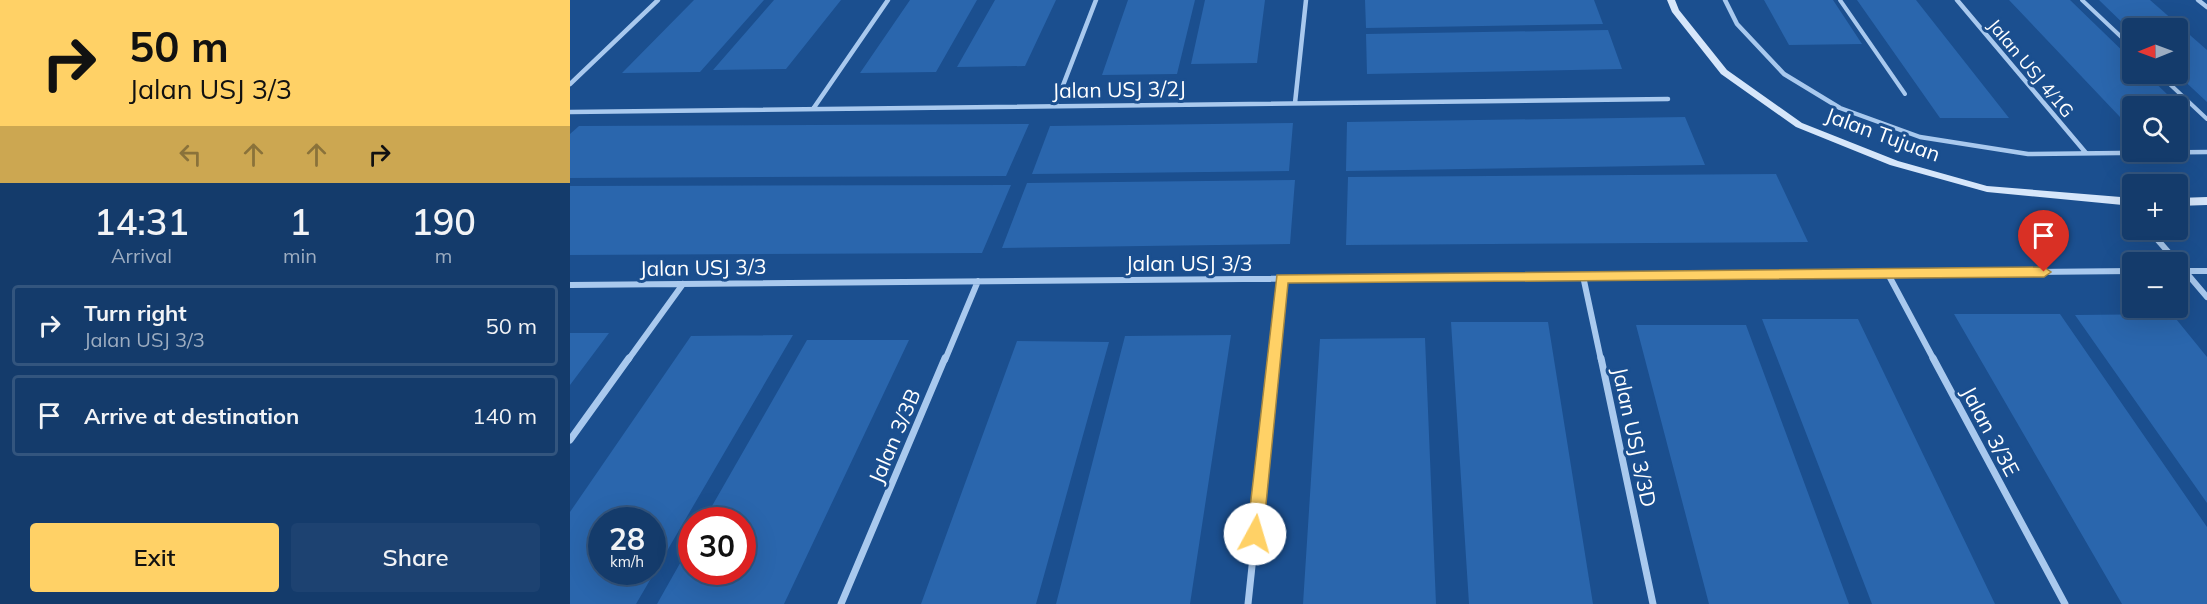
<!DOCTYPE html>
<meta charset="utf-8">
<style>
:root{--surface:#143b6b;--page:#1d4271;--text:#f1f3f6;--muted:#9dadc1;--line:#33557e;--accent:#ffd166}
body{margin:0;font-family:Mulish,sans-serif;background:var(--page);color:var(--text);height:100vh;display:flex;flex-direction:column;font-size:22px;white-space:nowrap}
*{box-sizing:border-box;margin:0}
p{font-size:20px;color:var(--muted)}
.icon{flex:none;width:33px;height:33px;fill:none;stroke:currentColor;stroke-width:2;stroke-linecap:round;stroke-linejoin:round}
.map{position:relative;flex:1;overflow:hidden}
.details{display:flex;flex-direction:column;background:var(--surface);width:570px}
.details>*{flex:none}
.top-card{background:#ffd166;color:#111;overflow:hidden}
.needle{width:39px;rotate:269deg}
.tools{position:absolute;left:1552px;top:18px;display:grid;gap:12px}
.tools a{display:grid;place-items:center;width:66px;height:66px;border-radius:6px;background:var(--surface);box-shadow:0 6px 24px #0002,0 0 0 2px var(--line);font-size:30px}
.speed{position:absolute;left:18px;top:507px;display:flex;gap:12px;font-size:30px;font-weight:700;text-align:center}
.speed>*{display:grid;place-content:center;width:78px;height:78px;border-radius:50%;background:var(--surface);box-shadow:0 6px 24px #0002,0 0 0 2px var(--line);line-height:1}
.speed small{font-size:15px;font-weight:400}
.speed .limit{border:9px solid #d22;background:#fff;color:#111}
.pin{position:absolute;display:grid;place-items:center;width:51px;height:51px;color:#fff;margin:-62px -26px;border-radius:50% 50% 50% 0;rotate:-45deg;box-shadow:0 0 6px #0007}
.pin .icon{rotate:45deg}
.me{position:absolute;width:66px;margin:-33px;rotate:6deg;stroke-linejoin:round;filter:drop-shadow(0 0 4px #0008)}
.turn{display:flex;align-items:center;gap:21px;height:126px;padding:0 30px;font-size:27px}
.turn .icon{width:78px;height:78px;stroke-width:2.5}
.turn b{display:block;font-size:42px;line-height:51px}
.lanes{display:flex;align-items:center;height:57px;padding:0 30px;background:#0003;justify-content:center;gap:30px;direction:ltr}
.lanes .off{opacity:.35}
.eta{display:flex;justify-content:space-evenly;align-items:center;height:102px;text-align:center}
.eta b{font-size:36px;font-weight:600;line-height:42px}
.action{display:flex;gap:12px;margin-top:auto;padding:12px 30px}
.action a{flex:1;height:69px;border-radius:6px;background:var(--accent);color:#111;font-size:24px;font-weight:600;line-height:69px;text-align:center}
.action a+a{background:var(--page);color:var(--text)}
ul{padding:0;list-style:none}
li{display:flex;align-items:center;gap:18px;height:81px;margin:0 12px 9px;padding:0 18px;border:3px solid var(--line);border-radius:6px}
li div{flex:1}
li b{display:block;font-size:22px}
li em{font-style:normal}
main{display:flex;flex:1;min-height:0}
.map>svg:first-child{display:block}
</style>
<main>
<section class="details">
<div class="top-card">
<div class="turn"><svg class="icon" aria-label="right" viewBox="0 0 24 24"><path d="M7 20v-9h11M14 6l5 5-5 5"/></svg><div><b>50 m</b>Jalan USJ 3/3</div></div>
<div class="lanes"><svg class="icon off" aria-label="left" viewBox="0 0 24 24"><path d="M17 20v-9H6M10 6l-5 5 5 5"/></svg><svg class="icon off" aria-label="ahead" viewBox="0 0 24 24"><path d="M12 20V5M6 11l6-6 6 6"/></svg><svg class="icon off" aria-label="ahead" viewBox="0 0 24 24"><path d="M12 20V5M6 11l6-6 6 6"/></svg><svg class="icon" aria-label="right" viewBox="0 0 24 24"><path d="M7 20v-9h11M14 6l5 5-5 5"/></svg></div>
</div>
<div class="eta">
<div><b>14:31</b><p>Arrival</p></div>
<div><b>1</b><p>min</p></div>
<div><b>190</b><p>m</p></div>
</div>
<ul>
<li><svg class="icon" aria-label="right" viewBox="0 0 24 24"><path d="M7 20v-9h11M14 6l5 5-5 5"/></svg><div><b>Turn right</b><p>Jalan USJ 3/3</p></div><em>50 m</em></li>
<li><svg class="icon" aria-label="arrive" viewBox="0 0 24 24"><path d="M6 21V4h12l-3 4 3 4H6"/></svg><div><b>Arrive at destination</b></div><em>140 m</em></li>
</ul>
<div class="action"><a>Exit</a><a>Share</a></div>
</section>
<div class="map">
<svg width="1637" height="604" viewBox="0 0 1637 604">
<rect width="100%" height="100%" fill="#1b4f8f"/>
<path fill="#2a66ad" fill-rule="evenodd" d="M124,0h70l-64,72 -78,1z
M204,0h67l-55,69 -73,1z
M340,0h67l-41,72 -76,1z
M425,0h61l-31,66 -68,1z
M558,0h67l-18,74 -75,1z
M635,0h60l-8,63 -66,1z
M795,0h229l9,24 -237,4z
M1194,0h69l29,44 -73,1z
M1287,0h59l93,118h-69z
M1439,0h61l63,61v13h13l44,42h-12v-10h-45v11h-13z
M1529,0h51l57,50v52l-29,-27v-47h-45v5z
M1038,30l14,39 -255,5 -1,-40z
M1115,117l20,48 -359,6 1,-49z
M723,123l-4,48 -257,3 18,-48z
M459,124l-23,52 -436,2v-44l9,-8z
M1206,174l32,68 -462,3 2,-68z
M725,180l-5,64 -288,4 25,-65z
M441,185l-29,68 -412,2v-69z
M1384,314h106l147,213v77h-85z
M1602,314l35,43v146l-132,-188z
M1192,319h96l137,285h-123z
M881,322h97l45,282h-124z
M1066,325h110l103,279h-140z
M0,333h39l-39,52z
M223,335l-157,269h-66v-92l121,-176zM32,520h50v52h-50z
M661,335l-41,269h-134l69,-268z
M855,338l11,266h-133l17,-265z
M237,340h102l-125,264h-127l35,-62v30h50v-52h-38z
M447,341l92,1 -73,262h-115z"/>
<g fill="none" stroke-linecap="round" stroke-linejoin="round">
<path stroke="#a9c9ee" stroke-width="4" d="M1270,0l65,94
M1512,0l51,48
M1589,74l48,45"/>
<path stroke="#a9c9ee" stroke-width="4.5" d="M1155,0l12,24 47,50 56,34 80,29 108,17 179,-2
M1387,0l129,153
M1628,0l9,7
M0,84l88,-84
M725,103l11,-103
M485,106l41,-106
M243,109l75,-109
M0,112l1098,-13"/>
<path stroke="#a9c9ee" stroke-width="6" d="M1555,202l8,9
M1579,230l28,32
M1608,263l29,34
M1608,271h29
M1318,274l46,86
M1013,276l18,84
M0,285l1563,-14
M58,360l55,-76
M375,360l33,-79
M704,360l8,-81"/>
<path stroke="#a9c9ee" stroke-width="7" d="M1031,358l52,246
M1363,358l132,246
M0,440l59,-82
M271,604l104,-246
M678,604l26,-246"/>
<path fill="#d6e6fa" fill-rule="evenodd" d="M1097,0h8l4,10 48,60 75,53 96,38 89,25 146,12v8l-146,-14 -97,-27 -94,-38 -75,-53 -49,-62z
M1637,197v8l-29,1v-8z"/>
</g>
<path fill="#ffd166" stroke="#a68842" stroke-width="1.5" d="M1474,267l7,5 -7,5 -756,6 -25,251 -2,6 -6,2 -6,-2 -2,-6 30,-259z"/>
<g text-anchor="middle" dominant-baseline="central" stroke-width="6" stroke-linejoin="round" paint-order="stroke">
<g font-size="18" fill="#fff" stroke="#1b4f8f">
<text transform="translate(1461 68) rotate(50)">Jalan USJ 4/1G</text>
</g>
<g font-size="21" fill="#fff" stroke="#1b4f8f">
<text transform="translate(549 89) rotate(-1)">Jalan USJ 3/2J</text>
<text transform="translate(1313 134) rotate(20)">Jalan Tujuan</text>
<text x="619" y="263">Jalan USJ 3/3</text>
<text transform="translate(133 267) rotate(-1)">Jalan USJ 3/3</text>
<text transform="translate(1421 431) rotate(62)">Jalan 3/3E</text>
<text transform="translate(324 436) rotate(-67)">Jalan 3/3B</text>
<text transform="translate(1065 437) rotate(78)">Jalan USJ 3/3D</text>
</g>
</g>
</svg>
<div class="tools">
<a><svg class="needle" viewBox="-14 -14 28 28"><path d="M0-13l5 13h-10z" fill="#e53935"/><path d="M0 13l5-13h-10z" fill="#9dadc1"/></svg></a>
<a><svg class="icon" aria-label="search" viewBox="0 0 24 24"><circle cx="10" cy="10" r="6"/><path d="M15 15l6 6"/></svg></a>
<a>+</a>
<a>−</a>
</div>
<div class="speed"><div>28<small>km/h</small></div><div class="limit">30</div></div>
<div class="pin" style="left:1474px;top:272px;background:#d93025"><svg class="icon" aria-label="arrive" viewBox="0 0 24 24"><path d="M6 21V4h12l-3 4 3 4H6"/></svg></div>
<svg class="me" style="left:685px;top:534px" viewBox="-20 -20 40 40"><circle r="19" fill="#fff"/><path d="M0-13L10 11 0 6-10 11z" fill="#ffd166"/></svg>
</div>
</main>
